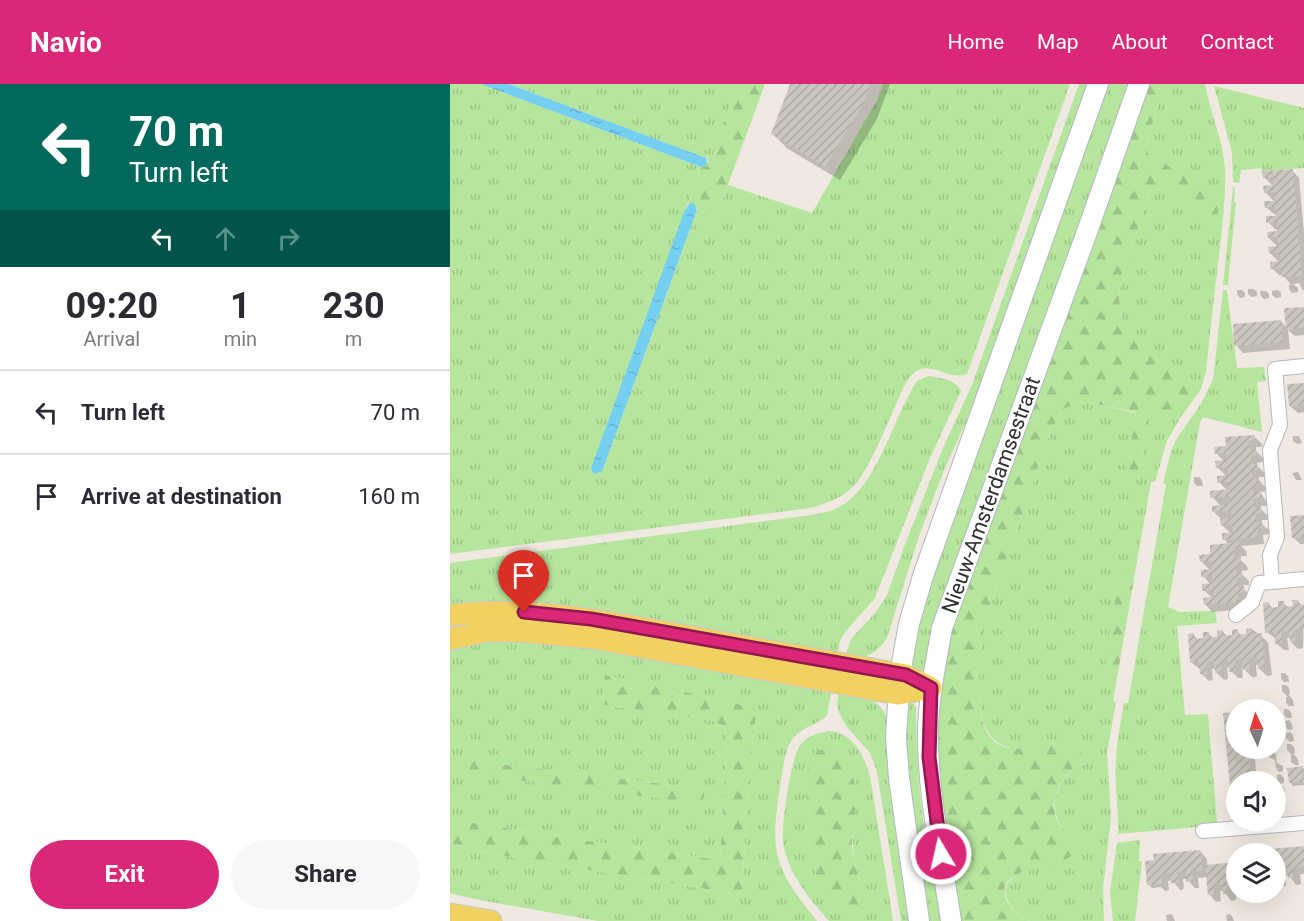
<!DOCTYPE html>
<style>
:root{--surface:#fff;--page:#f7f7f7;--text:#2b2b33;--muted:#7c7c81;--line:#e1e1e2;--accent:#db2777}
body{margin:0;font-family:Roboto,sans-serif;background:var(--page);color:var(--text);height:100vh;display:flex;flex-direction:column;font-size:22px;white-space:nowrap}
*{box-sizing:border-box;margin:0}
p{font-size:20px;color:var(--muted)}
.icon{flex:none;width:33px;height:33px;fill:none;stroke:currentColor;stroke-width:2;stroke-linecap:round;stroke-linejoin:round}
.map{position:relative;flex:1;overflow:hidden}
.panel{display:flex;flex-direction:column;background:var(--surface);width:450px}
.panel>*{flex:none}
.top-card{background:#00695c;color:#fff;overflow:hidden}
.needle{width:39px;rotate:356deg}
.buttons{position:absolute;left:776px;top:615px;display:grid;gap:12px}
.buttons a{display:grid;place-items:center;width:60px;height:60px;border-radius:50%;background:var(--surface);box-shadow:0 6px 24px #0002;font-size:30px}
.pin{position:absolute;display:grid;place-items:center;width:51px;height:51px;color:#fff;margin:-62px -26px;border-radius:50% 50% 50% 0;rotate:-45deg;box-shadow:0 0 6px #0007}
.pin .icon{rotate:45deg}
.me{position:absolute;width:66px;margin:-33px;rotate:351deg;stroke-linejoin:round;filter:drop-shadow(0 0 4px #0008)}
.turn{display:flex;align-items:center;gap:21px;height:126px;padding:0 30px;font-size:27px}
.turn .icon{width:78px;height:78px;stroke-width:2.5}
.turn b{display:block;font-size:42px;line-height:51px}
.lanes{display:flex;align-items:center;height:57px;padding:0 30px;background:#0003;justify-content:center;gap:30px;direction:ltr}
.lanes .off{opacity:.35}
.eta{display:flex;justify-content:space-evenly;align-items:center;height:102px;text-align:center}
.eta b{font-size:36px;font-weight:700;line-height:42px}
.primary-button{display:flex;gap:12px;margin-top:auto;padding:12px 30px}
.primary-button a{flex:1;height:69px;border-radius:36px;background:var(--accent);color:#fff;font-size:24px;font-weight:700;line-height:69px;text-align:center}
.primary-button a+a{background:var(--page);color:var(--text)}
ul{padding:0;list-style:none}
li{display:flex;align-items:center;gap:18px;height:84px;padding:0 30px;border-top:2px solid var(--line)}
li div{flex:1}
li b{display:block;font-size:22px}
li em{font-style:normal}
header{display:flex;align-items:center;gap:36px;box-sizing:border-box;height:84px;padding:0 30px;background:var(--accent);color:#fff}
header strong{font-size:28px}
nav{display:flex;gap:33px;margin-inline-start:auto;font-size:21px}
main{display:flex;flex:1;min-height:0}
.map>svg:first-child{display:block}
</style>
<header>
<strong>Navio</strong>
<nav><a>Home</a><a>Map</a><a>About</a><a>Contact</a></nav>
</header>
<main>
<section class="panel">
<div class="top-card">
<div class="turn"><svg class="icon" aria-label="left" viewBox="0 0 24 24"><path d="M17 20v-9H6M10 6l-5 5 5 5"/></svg><div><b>70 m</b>Turn left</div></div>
<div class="lanes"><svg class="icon" aria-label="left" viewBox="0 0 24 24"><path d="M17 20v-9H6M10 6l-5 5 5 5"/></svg><svg class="icon off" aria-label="ahead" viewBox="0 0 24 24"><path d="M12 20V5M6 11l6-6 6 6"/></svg><svg class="icon off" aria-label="right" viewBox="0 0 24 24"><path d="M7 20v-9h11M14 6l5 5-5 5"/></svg></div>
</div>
<div class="eta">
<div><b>09:20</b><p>Arrival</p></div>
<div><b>1</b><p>min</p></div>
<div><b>230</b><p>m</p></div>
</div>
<ul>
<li><svg class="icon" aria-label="left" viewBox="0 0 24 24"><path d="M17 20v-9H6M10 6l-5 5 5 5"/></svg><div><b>Turn left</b></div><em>70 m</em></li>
<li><svg class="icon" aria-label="arrive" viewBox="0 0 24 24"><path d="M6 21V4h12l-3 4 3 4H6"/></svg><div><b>Arrive at destination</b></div><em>160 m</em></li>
</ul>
<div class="primary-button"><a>Exit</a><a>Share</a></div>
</section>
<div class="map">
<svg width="854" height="837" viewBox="0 0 854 837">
<defs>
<pattern id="grass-tufts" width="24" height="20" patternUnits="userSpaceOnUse" patternTransform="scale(1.5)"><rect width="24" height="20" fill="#b6e59e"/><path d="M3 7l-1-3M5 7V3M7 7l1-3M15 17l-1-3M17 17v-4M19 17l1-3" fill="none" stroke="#9dc588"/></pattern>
<pattern id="forest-firs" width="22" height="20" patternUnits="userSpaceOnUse" patternTransform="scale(1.5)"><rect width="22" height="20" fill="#b6e59e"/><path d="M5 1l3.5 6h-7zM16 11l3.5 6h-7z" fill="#9dc588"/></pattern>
<pattern id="water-ripples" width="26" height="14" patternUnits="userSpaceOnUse" patternTransform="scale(1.5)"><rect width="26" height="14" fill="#75cff0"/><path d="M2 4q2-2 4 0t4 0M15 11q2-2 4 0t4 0" fill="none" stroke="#66b2ce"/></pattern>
<pattern id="building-hatch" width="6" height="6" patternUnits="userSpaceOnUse" patternTransform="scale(1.5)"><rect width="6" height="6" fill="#cbc7bf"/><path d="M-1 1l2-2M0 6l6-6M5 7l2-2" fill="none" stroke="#afaba4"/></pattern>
</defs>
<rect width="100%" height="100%" fill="#efe9e1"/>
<path fill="url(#grass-tufts)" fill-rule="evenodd" d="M0,0h31l220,83 -110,301 2,6 9,-2 95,-262 19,7 12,-32 84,28 65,-113 6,-16h187l-103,290c-22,9 -42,-24 -62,10 -13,27 -34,85 -53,104 -12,11 -27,16 -42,20l-360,46z
M59,0h228l-26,76z
M629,0h11l-113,314 -33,72 -25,66 -32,102c-9,15 -24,23 -42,19l6,-18 24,-26 12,-18 17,-48 39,-99 29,-63z
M657,0h23l-204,585 -6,2 -7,-2 -5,-9 8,-37z
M716,0h39c5,29 18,55 20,85 1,29 -3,59 -6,87 -5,39 -9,77 -13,115l-5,18 -65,-44 -15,-26 -2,-23 2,-18 29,-86 13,-4 48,28 -25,-39 -41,-26 10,-37z
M764,2l90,22v60l-42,3 -1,-3 -20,2 -2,13 -6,-1 -1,-30z
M783,103h2l-1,15h2l-8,83h-5z
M773,206h4l10,78 27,-1 2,14 -9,1 5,50 -59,-15 -3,5 -32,185 12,5 35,-1 2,12 -40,3 8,89 23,-1 9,108 -19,2v3l-80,7c1,-25 -4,-50 -2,-75 1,-19 5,-38 8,-56h4l38,-219 -3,-1 8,-32 6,-13 24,-34 12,-25z
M478,292c13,2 27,3 33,15l-31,67 -55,140 -29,33 -6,10 -3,16 -387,-49v-45l353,-47c16,-2 32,-4 44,-14 33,-25 47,-86 70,-121z
M635,318l51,11 -5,28 9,27 10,-53 29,5 -12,21 -12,41h-4l-16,91h-11l-18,91 12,8 -5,29 3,1 -9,51 4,65 -8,70 1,33h-74c-18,-8 -37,-31 -14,-46 6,-4 15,-4 22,-8 13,-9 25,-19 38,-29 -7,-6 -16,-11 -19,-21 -7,-17 4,-41 20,-50 4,-2 9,-3 13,-5 -9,-4 -28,-16 -37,-17 -5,0 -10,3 -14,3 -9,1 -19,1 -27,0 -48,-6 -31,-94 -27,-127l67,-194 13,-19z
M87,554l295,49 -5,29c-10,8 -23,11 -32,20 -10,10 -11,29 -14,44 -11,71 -10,84 36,141h-219l-124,-22 -24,-6v-51l17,7 56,10 219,36 6,-111 8,-70 -8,-7 -16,-5 -127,-26 -1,29 110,16 10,6 3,9 -7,124 -180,-26 -76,-13 -14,-5v-173zM17,676l238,29 -2,14z
M389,604c26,8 41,9 51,37l25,196h-14l-24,-149 -7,-19 -23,-26 -8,-14 -2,-8z
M457,617h5l4,7c0,71 8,144 27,213h-19l-20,-145z
M380,647c25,2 37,30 41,51l22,139h-64c-15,-17 -33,-38 -41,-60 -2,-6 -4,-12 -5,-18 -2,-16 8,-88 18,-99 7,-9 18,-11 29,-13zM356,712l49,25c-5,29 0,49 10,76l-56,-47 2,-26z
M690,756l-1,21h3l-7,60h-22l-3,-29 7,-49z"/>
<path fill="url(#forest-firs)" d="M287,0h28l-49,133 -19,-7 1,-2 -9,-4 -2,2 14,-39 5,-1 2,-4 -2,-4 5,1z
M698,0h18l-11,30 -10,37 41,26 29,22 3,7v7l-7,3 -48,-28 -13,4 -29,86 -2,18 2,23 16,26 64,44 -22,31 -29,-5 -10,53 -4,11 -4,2 -5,-2 -1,-7 10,-60 -51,-10 -20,6 -13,19 -67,194c-3,29 -18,108 15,124 9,5 22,3 32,3 10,0 22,-5 32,-4 10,2 20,12 27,18 -4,1 -10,2 -14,5 -16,8 -27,32 -21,50 4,10 13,15 20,21l1,12c-6,6 -11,11 -19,14 -17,6 -62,5 -52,35 4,10 15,18 24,22h-74l-21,-147 7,-126z
M674,489h11l-17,99 -12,-8 -1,-5 14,-81z
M155,591l127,27 16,5 8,7 -8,70 -6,111 -219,-36 -56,-10 -17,-7v-26l14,5 76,13 180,26 7,-124 -3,-9 -10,-6 -110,-16 -2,-4z
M380,665c26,23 27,38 25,71 0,7 -3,15 -3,23 1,19 7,37 13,54l-10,14 -24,-12 -13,-18 -9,-31 2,-26 -5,-28v-22l9,-23z
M16,676l239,29 -2,15 -239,-31 -1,-7z"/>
<path fill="url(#water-ripples)" d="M31,0h28l197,74 1,7 -6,2z
M244,119l3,7 -95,262 -9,2 -2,-6 93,-256 5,-8z"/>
<path fill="#0003" d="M341,0h99l-13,35 -37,61 -52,-31 -15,-15z
M842,86l7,8 5,55v58l-3,-3 -1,-5 -7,1 5,4v4l-6,1 -3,-4v-4h2l-8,-10h-4l-7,-7 8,-5 -10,-10 9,-5 -10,-10 10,-6v-3h-4l-7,-7 10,-5v-3h-4l-8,-7 9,-5 -10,-10 9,-5 -10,-10z
M798,205h6l3,3v4l-5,1 -4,-3z
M787,206h5l3,3v4l-5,1 -3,-4z
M828,206l3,3v4l-5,1 -4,-3v-4z
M810,207h6l3,3v4l-5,1 -3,-3z
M854,224v27l-9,1 -7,-6 2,19 -47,4 -7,-8 45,-24 6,7z
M854,301v27l-6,1 -8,-7z
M804,352l8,8v3h-6v4l7,7v4l-6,1v3l7,6v5h-5v3l6,7 1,4 -6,1 6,9 1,5h-6v3l7,7v4h-6v4l7,6v4l-6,1 1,9 -23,2 5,5 1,5h-6v4l6,6 1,4 -6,1v3l7,7v4h-6l1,4 6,6 -5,14 -33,3 -7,-8 8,-5 -9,-9 7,-5 -8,-9 7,-6 -9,-9 28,-16 -5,-6 7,-5 -9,-9v-5l-8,-8 7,-6 -9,-9 16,-6 -9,-9 7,-6 -8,-8 7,-6 -9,-9z
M843,352h6l3,7 -5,1 -4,-3z
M848,388l4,8h-6l-4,-7z
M744,393h5l3,3 1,6h-6l-3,-3z
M854,432v28h-4l-7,-7z
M848,517l6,6 -1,41 -5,1 -7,-7v-4h-4l2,12h-5l-8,-7v-4l-9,-7 1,-28 6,5h6l3,-6 6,5 5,-1z
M802,545l16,13 4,33 -5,1 -7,-7 -1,-4h-3l1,12h-5l-10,-10 1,11h-5l-7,-7 -1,-4 -3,1 1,11 -4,1 -8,-8v-4l-4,1 1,11 -4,1 -8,-8v-3l-9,-7 1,-28 6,5 6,-1 3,-6 6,6 5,-1 4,-6 5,5h6l3,-6 5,5h6z
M831,589h4l3,3 1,6h-5l-3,-3z
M832,601h4l3,3 1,6h-2l5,6 1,6h-5l-3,-3v-6h2l-6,-6z
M834,625h4l3,3 1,6h-5l-3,-3z
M786,629v35h18l3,34h-21v29l-3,-2z
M825,631l4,3v6h-4z
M839,636l3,4 1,5 -5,1 -3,-4v-5z
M825,643l5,3v6l-5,-1z
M840,648l3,3 1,6 -4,1 -4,-4v-5z
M837,660h4l3,3 1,6h-2l5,6 1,6h-4l-4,-3v-8l-4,-4z
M819,667h4l3,3 1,9 6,3v5l-4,1 -3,-4 -1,-8 -6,-3z
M854,684v17l-11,1 -3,-4 -1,-13z
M830,690l4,4v5l-4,1 -3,-4v-5z
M832,702l3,3v6h-4l-3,-3v-5z
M829,714h4l3,3v6h-4l-3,-3z
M854,764v26h-4l1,10 -5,1 -7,-10 -4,1 1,10h-5l-6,-6v-26z
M750,767l7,8v7l29,-2v36l-5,1 -7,-10h-4l1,10 -5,1 -7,-8 -1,-17 -10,1 1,10h-4l-8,-9h-4l1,10 -4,1 -8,-10 -4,1 1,9 -4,1 -4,-4 -9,1 -4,-4 -1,-22z
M790,808h10l1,7h-4z
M805,808h11v5l-3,1v4h-4l-4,-3z
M722,830l3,7h-8l-1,-6z
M780,830l3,4 1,3h-7l-1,-6z"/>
<path fill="url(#building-hatch)" d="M340,0h80l-7,20 -38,63 -54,-33z
M843,85l9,107 -20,1 -1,-9 -11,1v-7l10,-1 -1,-9 -10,1 -1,-6 11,-1 -1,-9 -10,1 -1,-6 10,-1v-9l-11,1v-7h10l-1,-9 -10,1 -1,-7h11l-1,-9 -10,1 -1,-7 11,-1 -1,-8 -10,1 -1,-7z
M854,223v21l-18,2 -2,-22z
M831,236l2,22 -49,4 -1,-22z
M854,299v22l-15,1 -2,-22z
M805,351v5l-6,1 1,8h6l1,6 -6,1v8h6l1,6h-6l1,9 6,-1v6l-6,1 1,8 6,-1v7h-6l1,9 6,-1 1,6 -6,1v8h6l1,6h-6l1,9 -36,3v-7h11l-1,-8 -11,1 -1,-7 12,-1 -1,-7 -19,1v-6l18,-2v-8l-20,2v-7l19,-2v-7l-12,1v-7l11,-1v-8l-12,1 -1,-7 12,-1 -1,-7 -11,1 -1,-7 12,-1 -1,-9z
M854,431v22l-12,1 -2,-22z
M790,458v7h-6l1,9 6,-1v6l-5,1v8h6l1,6h-6l1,9 6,-1v7h-6l1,9 -35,3 -1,-7 11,-1v-7l-12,1v-7l11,-1 -1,-7 -11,1v-7l11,-1 -1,-8 -11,1 -1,-7 11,-1v-9z
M842,516h6l1,5h5v24l-9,1 1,12h-6l-1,-11h-8l1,12 -7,1 -1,-12 -9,1 -2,-30 6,-1 1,6 8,-1v-6h6v6l9,-1z
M802,544l1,6 9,-1 3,35 -7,1 -1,-12 -8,1 1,12h-7l-1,-11 -7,1 1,11 -7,1 -1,-12 -7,1 1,11 -7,1 -1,-12 -8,1 1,12h-7l-1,-12 -9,1 -2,-29 6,-1 1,6 8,-1v-6h6l1,5h7v-6l6,-1 1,6 8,-1v-5l6,-1v6l8,-1v-5z
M786,628v36h12l3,34h-15v27h-4l-9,-96z
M853,682l1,16 -15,1 -2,-15z
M854,762v21h-11l1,10 -6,1 -1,-10 -9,1 1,10h-4v-25h-4l-1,-5z
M750,766l2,20 -10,1 1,10 -7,1 -1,-10h-8l1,11h-7l-1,-10 -9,1 1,10 -15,1 -2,-24 9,-1 -1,-6z
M786,778v20l-8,1 1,10 -6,1 -1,-10 -9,1 1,10h-6l-3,-30z"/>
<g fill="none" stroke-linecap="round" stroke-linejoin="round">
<defs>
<path id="street" d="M854,282l-29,3 5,56 -10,25 7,87 -7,18 2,27 32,-3
M786,531l16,-13 7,-19 13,-1
M753,747l101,-8"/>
<path id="secondary" d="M469,837l-20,-143 -3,-41 4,-63 9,-50 14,-48 175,-492
M501,837c-9,-63 -24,-128 -23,-192 1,-34 8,-67 14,-101l145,-396 52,-148"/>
<path id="primary" d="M0,531c76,-10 152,6 227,19 76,14 152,27 229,41l25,13
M0,555l36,-8h30l76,7 306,56 33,-6
M0,830l41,7"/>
</defs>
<use href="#street" stroke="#b4b7c1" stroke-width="16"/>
<use href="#secondary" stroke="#b4b7c1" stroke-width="22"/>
<use href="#primary" stroke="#c9c9c9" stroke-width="23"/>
<use href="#street" stroke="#fff" stroke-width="14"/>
<use href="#secondary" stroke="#fff" stroke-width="20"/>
<use href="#primary" stroke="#f2d163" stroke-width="21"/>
</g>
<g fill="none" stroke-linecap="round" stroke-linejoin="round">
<defs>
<path id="route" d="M74,528l67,7 315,56 25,13 -2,69 12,97"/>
</defs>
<use href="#route" stroke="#8e194d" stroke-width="15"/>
<use href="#route" stroke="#db2777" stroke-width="10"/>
</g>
<g text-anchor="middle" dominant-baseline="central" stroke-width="5" stroke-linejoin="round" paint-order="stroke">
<g font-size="21" fill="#2e2e2e" stroke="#fff">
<text transform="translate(541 411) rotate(-70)">Nieuw-Amsterdamsestraat</text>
</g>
</g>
</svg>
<div class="buttons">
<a><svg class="needle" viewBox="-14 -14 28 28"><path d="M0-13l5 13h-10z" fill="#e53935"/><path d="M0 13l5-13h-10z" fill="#7c7c81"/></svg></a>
<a><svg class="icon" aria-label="sound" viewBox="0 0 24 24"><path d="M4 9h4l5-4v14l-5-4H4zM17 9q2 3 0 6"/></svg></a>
<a><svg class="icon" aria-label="layers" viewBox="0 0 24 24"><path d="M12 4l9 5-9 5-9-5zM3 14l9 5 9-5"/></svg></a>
</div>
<div class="pin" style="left:74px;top:528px;background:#d93025"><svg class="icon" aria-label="arrive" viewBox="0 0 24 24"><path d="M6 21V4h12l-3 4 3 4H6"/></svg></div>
<svg class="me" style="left:491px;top:770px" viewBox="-20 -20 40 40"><circle r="17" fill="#db2777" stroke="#fff" stroke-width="3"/><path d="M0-11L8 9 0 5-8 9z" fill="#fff"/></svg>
</div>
</main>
